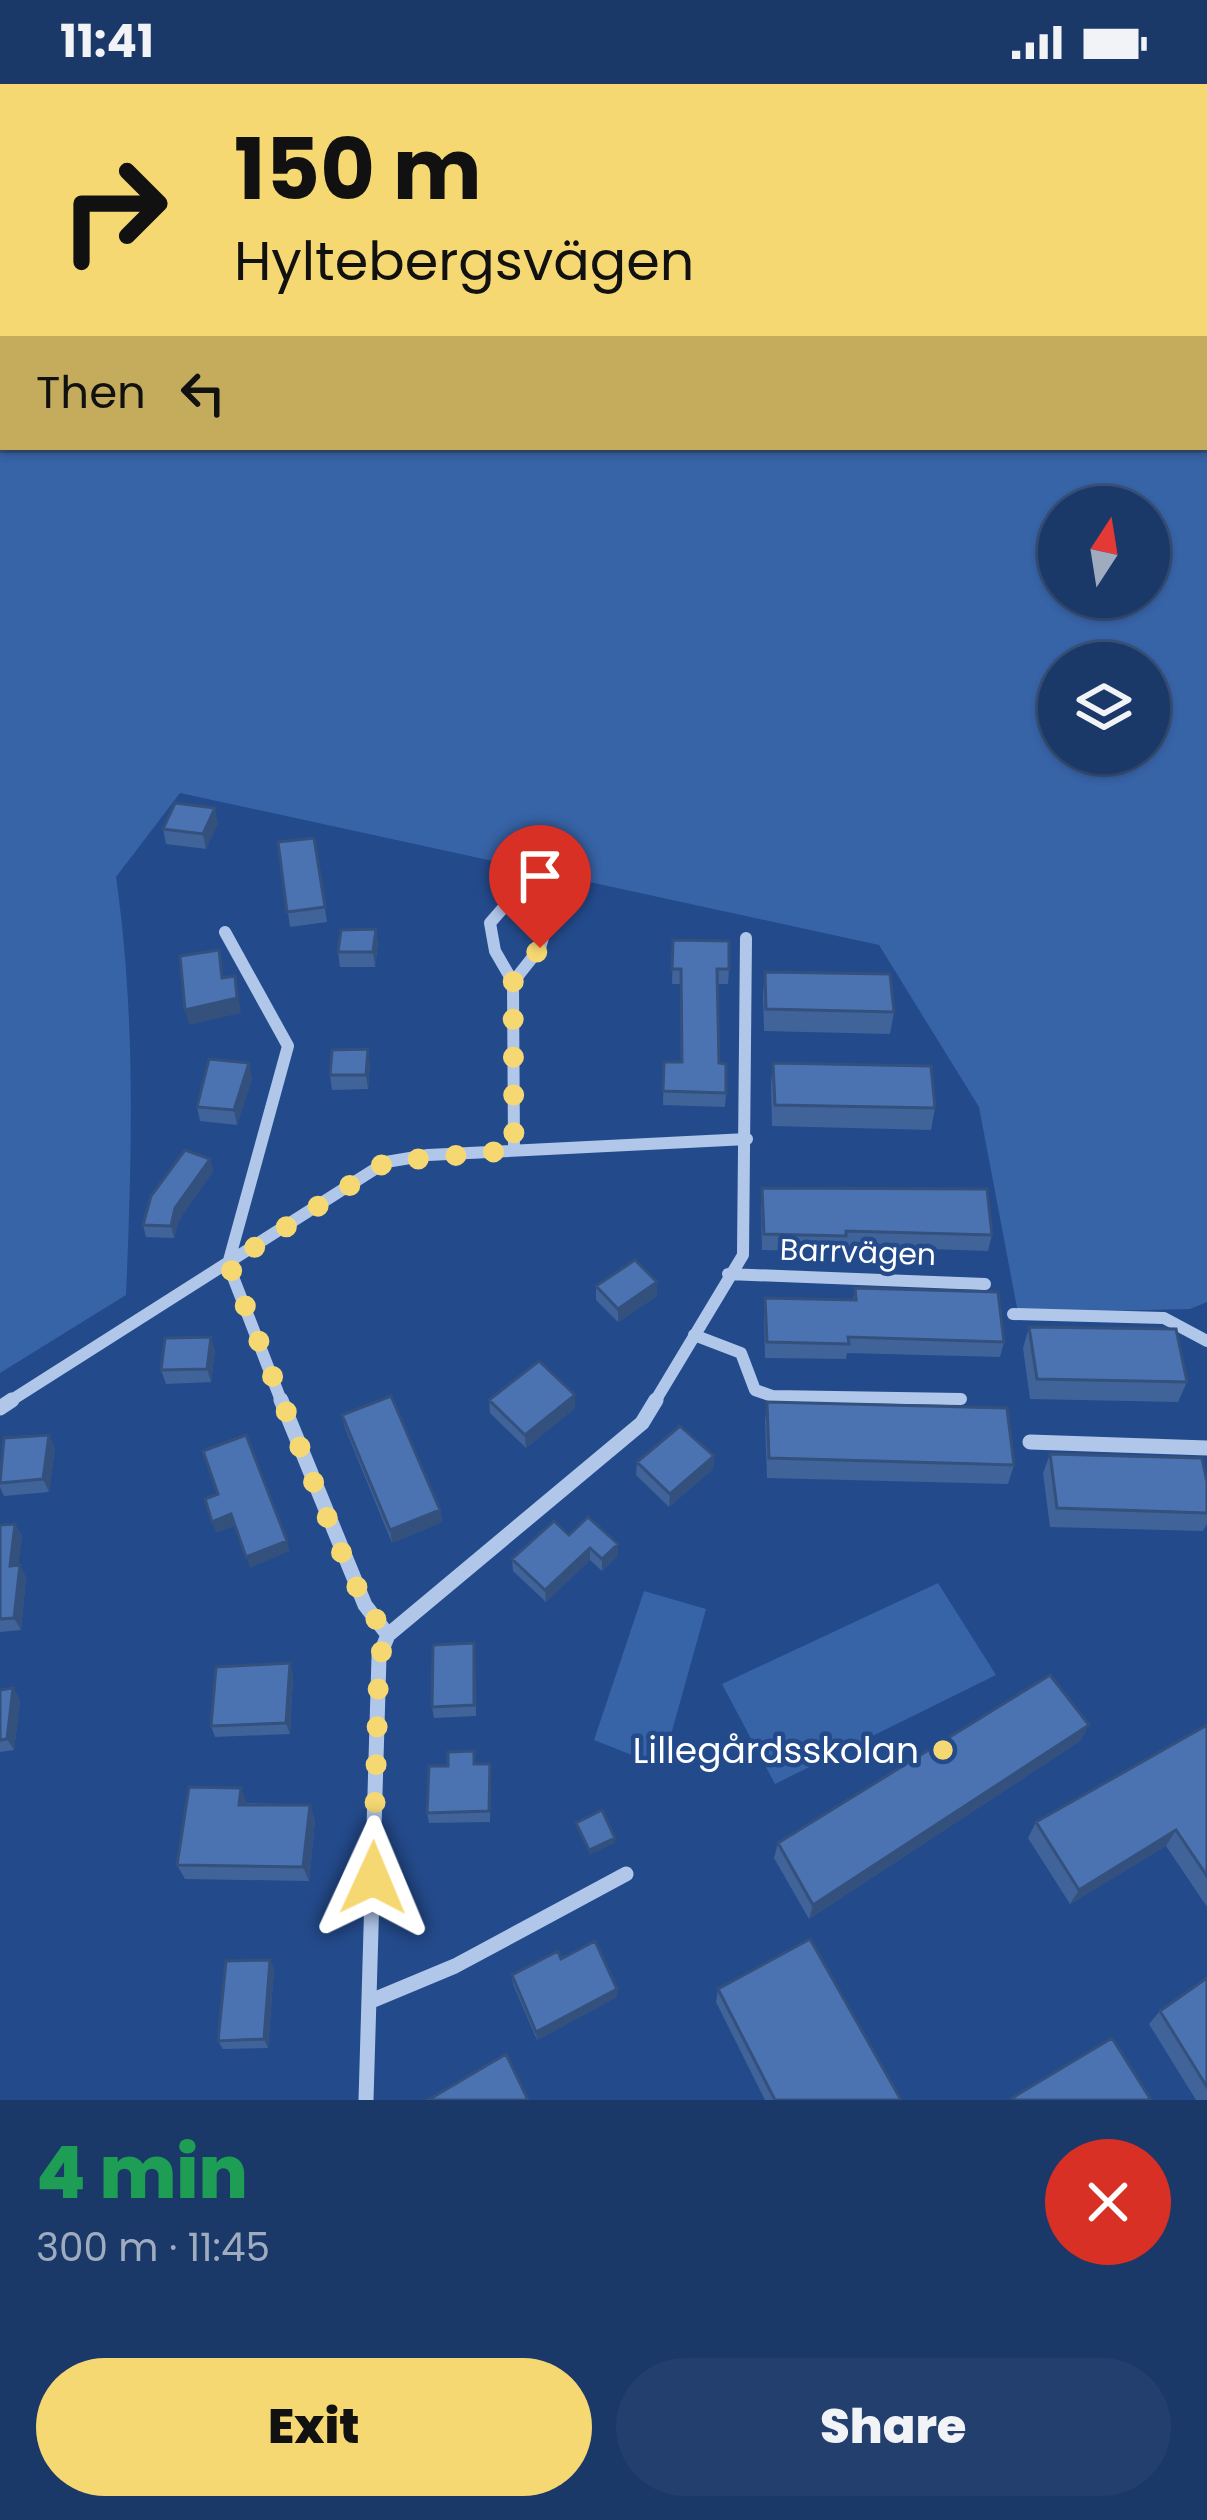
<!DOCTYPE html>
<meta charset="utf-8">
<style>
:root{--surface:#1a3868;--page:#233f6e;--text:#f1f3f6;--muted:#9facc0;--line:#38527c;--accent:#f6d873}
body{margin:0;font-family:Poppins,sans-serif;background:var(--page);color:var(--text);height:100vh;display:flex;flex-direction:column;font-size:45px;white-space:nowrap}
*{box-sizing:border-box;margin:0}
p{font-size:39px;color:var(--muted)}
.icon{flex:none;width:66px;height:66px;fill:none;stroke:currentColor;stroke-width:2;stroke-linecap:round;stroke-linejoin:round}
.map{position:relative;height:2016px;overflow:hidden}
.side{display:flex;flex-direction:column;background:var(--surface);flex:1}
.side>*{flex:none}
.top-card{position:absolute;left:0px;top:0px;width:1209px;height:366px;box-shadow:0 3px 9px #0004,0 0 0 3px var(--line);background:#f6d873;color:#111;overflow:hidden}
.needle{width:78px;rotate:12deg}
.tools{position:absolute;left:1038px;top:402px;display:grid;gap:24px}
.tools a{display:grid;place-items:center;width:132px;height:132px;border-radius:50%;background:var(--surface);box-shadow:0 3px 9px #0004,0 0 0 3px var(--line);font-size:60px}
.pin{position:absolute;display:grid;place-items:center;width:102px;height:102px;color:#fff;margin:-123px -51px;border-radius:50% 50% 50% 0;rotate:-45deg;box-shadow:0 0 12px #0007}
.pin .icon{rotate:45deg}
.me{position:absolute;width:132px;margin:-66px;rotate:1deg;stroke-linejoin:round;filter:drop-shadow(0 0 9px #0008)}
.turn{display:flex;align-items:center;gap:42px;height:252px;padding:0 36px;font-size:54px}
.turn .icon{width:156px;height:156px;stroke-width:2.5}
.turn b{display:block;font-size:84px;line-height:102px}
.then{display:flex;align-items:center;height:114px;padding:0 36px;background:#0003;gap:24px;font-size:45px}
.round{display:grid;place-items:center;flex:none;width:126px;height:126px;border-radius:63px;background:var(--page)}
.overview{display:flex;align-items:center;justify-content:space-between;height:204px;padding:0 36px}
h1{font-size:72px;font-weight:800;line-height:90px;color:#1e9e55}
.action{display:flex;gap:24px;margin-top:auto;padding:24px 36px}
.action a{flex:1;height:138px;border-radius:72px;background:var(--accent);color:#111;font-size:48px;font-weight:800;line-height:138px;text-align:center}
.action a+a{background:var(--page);color:var(--text)}
.status{display:flex;justify-content:space-between;align-items:center;height:84px;padding:0 60px;background:var(--surface);direction:ltr}
.status svg{height:33px;fill:currentColor}
.map>svg:first-child{display:block}
</style>
<div class="status"><b>11:41</b><svg viewBox="0 0 49 12"><path d="M0 12V9h3v3zM5 12V6h3v6zM10 12V3h3v9zM15 12V0h3v12zM26 1h20v11H26zM47 4h2v5h-2z"/></svg></div>
<div class="map">
<svg width="1207" height="2016" viewBox="0 0 1207 2016">
<rect width="100%" height="100%" fill="#234a8b"/>
<path fill="#3763a7" fill-rule="evenodd" d="M0,0h1207v1218l-17,7 -172,4 -39,-206 -100,-162 -699,-152 -64,84c20,140 16,276 10,418l-126,78zM3,3h1203v360h-1203zM1059,423h90v90h-90zM1059,579h90v90h-90z
M938,1499l58,92 -221,109 -53,-100z
M644,1507l62,18 -44,158 -68,-27z"/>
<g fill="none" stroke-linecap="round" stroke-linejoin="round">
<path stroke="#b0c7ea" stroke-width="12" d="M504,823h24l21,10 -9,31 -27,34 -18,-31 -5,-28z
M225,848l63,114 -60,218 54,139
M513,898l1,168
M728,1190l257,10
M1013,1230l151,4 43,23
M694,1251l47,18 14,37 17,6 189,3
M7,1319l379,-241 42,-7 319,-16
M654,1319l89,-148 3,-317"/>
<path stroke="#b0c7ea" stroke-width="15" d="M281,1316l84,205 23,30 -9,22 -13,443
M0,1324l12,-8
M1030,1358l177,6
M388,1551l254,-212 14,-23
M371,1917l84,-35 171,-92"/>
</g>
<path fill="#406399" d="M218,739l-12,26 -40,-5 -3,-15z
M314,754l13,84 -37,5 -12,-85z
M376,845l2,15 -3,23h-35l-2,-15z
M673,856l56,29 -1,15h-11l2,79 7,30 -1,14 -62,-2 1,-43h17l-1,-78h-8z
M765,888l129,40 -4,22 -126,-3 -1,-37z
M773,979l162,45 -4,22 -159,-4 -1,-42z
M370,980l-2,25 -36,1 -2,-15z
M252,994l-15,47 -37,-4 -3,-14z
M210,1075l3,12 -34,49 -5,18 -28,-1 -3,-12z
M762,1104l230,47 -4,16 -144,-5v6l-82,-2 -1,-46z
M657,1198v14l-39,26 -22,-22v-14z
M855,1204l149,54 -4,15 -153,-4 -1,6 -81,-1 -1,-44 1,-16 88,2z
M1029,1243l158,55 -9,20 -148,-3 -7,-51z
M215,1266l-4,32 -45,2 -5,-14z
M575,1311v13l-49,40 -36,-35 -1,-13z
M767,1318l247,63 -6,19 -241,-6 -2,-56z
M342,1331l98,95 2,12 -50,21 -47,-115z
M55,1364l-6,44 -45,4 -4,-9v-21z
M1050,1370l157,28v42l-4,7 -153,-4 -7,-54z
M714,1372l-1,13 -44,38 -33,-32 1,-13z
M15,1440l7,12 -4,29 8,12 -5,53 -21,2v-107z
M569,1451l49,9 -1,12 -15,15 -12,-11 -44,42 -33,-31 -1,-12z
M475,1571l1,61 -42,2 -2,-11z
M293,1591l-3,59 -75,3 -4,-11z
M13,1604l7,12 -6,50 -14,2v-62z
M1089,1641l-9,16 -271,178 -35,-61 4,-15z
M1207,1641v182l-41,-61 -96,58 -42,-66 8,-16z
M476,1680l15,11 -1,47 -61,1 -2,-10z
M247,1719l63,2 5,16 -6,60 -124,-2 -8,-14z
M561,1875l56,30v8l-80,43 -24,-56 -1,-9z
M270,1876l4,9 -6,79 -45,1 -5,-8z
M1207,1894v122h-11l-47,-76 11,-13z
M718,1905l183,111h-136l-49,-98z"/>
<path fill="#34507d" d="M215,724l3,15 -12,26 -3,-15z
M376,845l2,15 -3,23 -2,-15z
M235,892l6,37 -52,12 -4,-15z
M368,965l2,15 -2,25 -2,-14z
M249,979l3,15 -15,47 -3,-15z
M210,1075l3,12 -34,49 -5,18 -3,-12 4,-18z
M657,1198v14l-39,26v-13z
M211,1253l4,13 -4,32 -4,-13z
M575,1311v13l-49,40 -1,-13z
M49,1351l6,13 -6,44 -6,-13z
M714,1372l-1,13 -44,38 1,-13z
M440,1426l2,12 -50,21 -2,-13z
M231,1430l4,12 -19,7 -4,-11z
M15,1440l7,12 -5,42 -7,-12z
M287,1457l3,10 -40,17 -4,-11z
M618,1460l-1,12 -15,15v-12z
M590,1464v12l-44,42 -1,-12z
M20,1481l6,12 -5,53 -7,-12z
M290,1579l3,12 -3,59 -4,-11z
M13,1604l7,12 -6,50 -7,-11z
M1089,1641l-9,16 -271,178 4,-14z
M241,1704l6,15 -2,17 -6,-15z
M310,1721l5,16 -6,60 -6,-14z
M1176,1746l-10,16 -96,58 9,-14z
M615,1754v5l-26,12v-5z
M270,1876l4,9 -6,79 -4,-9z
M617,1905v8l-80,43 -1,-8z"/>
<path fill="#4b73b2" stroke="#34507d" stroke-width="3" d="M175,719l40,5 -12,26 -40,-5z
M314,754l11,69 -38,5 -9,-70z
M376,845l-3,23h-35l3,-22z
M673,856l56,1v28h-12l2,94 7,1v29l-63,-2 1,-29h18l-1,-93h-9z
M219,866l3,28 13,-2 2,22 -52,12 -5,-54z
M765,888l125,2 4,38 -128,-3z
M368,965l-2,26h-36l2,-25z
M209,975l40,4 -15,47 -37,-3z
M773,979l158,3 4,42 -160,-3z
M185,1066l25,9 -35,49 -4,18 -28,-1 8,-29z
M762,1104l225,1 5,46 -146,-4v5l-82,-2z
M635,1176l22,22 -39,27 -22,-23z
M855,1204l143,4 6,50 -156,-5 1,7 -82,-2 -2,-44 91,2z
M1029,1243l147,2 11,53 -150,-3z
M211,1253l-4,32 -46,1 4,-32z
M539,1277l36,34 -50,40 -36,-35z
M391,1312l49,114 -50,20 -48,-115z
M767,1318l240,6 7,57 -245,-7z
M680,1342l34,30 -44,38 -33,-32z
M49,1351l-6,44 -43,4 4,-45z
M246,1351l41,106 -41,16 -15,-43 -19,8 -7,-23 13,-5 -15,-43z
M1050,1370l152,4 5,24v31l-150,-5z
M588,1433l30,27 -16,15 -12,-11 -45,42 -33,-31 42,-38 15,14z
M15,1440l-5,42 10,-1 -6,53 -14,1v-94z
M474,1559v62l-42,2 1,-62z
M290,1579l-4,60 -75,3 5,-59z
M1050,1591l39,50 -276,180 -35,-62z
M13,1604l-6,51 -7,1v-50z
M1207,1641v151l-31,-46 -97,60 -43,-68z
M474,1667v13h16l-1,47 -62,2 2,-47h19v-14z
M189,1703l52,1 -2,17h71l-7,62 -126,-2z
M602,1726l13,28 -26,12 -13,-27z
M810,1855l91,161h-126l-57,-111z
M595,1857l22,48 -81,43 -24,-57 46,-24 3,8z
M270,1876l-6,79 -46,2 8,-80z
M1207,1894v109l-47,-76z
M1112,1954l39,62h-138l-1,-2z
M506,1970l22,46h-100z"/>
<g fill="none" stroke-linecap="round" stroke-linejoin="round">
<path stroke="#f6d873" stroke-width="21" stroke-dasharray="0 37.8" d="M373,1794l6,-220 9,-23 -23,-30 -29,-65 -107,-276 157,-102 128,-12 -1,-168 27,-34"/>
</g>
<circle fill="#f6d873" stroke="#234a8b" stroke-width="4.5" cx="943" cy="1666" r="12"/>
<g text-anchor="middle" dominant-baseline="central" stroke-width="9" stroke-linejoin="round" paint-order="stroke">
<g font-size="30" fill="#fff" stroke="#234a8b">
<text transform="translate(858 1168) rotate(2)">Barrvägen</text>
</g>
<g font-size="36" fill="#fff" stroke="#234a8b" text-anchor="end">
<text x="919" y="1666">Lillegårdsskolan</text>
</g>
</g>
</svg>
<div class="tools">
<a><svg class="needle" viewBox="-14 -14 28 28"><path d="M0-13l5 13h-10z" fill="#e53935"/><path d="M0 13l5-13h-10z" fill="#9facc0"/></svg></a>
<a><svg class="icon" aria-label="layers" viewBox="0 0 24 24"><path d="M12 4l9 5-9 5-9-5zM3 14l9 5 9-5"/></svg></a>
</div>
<div class="pin" style="left:540px;top:864px;background:#d93025"><svg class="icon" aria-label="arrive" viewBox="0 0 24 24"><path d="M6 21V4h12l-3 4 3 4H6"/></svg></div>
<svg class="me" style="left:373px;top:1794px" viewBox="-20 -20 40 40"><path d="M0-17L14 15 0 8-14 15z" fill="#f6d873" stroke="#fff" stroke-width="4"/></svg>
<div class="top-card">
<div class="turn"><svg class="icon" aria-label="right" viewBox="0 0 24 24"><path d="M7 20v-9h11M14 6l5 5-5 5"/></svg><div><b>150 m</b>Hyltebergsvägen</div></div>
<div class="then">Then<svg class="icon" aria-label="left" viewBox="0 0 24 24"><path d="M17 20v-9H6M10 6l-5 5 5 5"/></svg></div>
</div>
</div>
<section class="side">
<div class="overview"><div><h1>4 min</h1><p>300 m · 11:45</p></div><a class="round" style="background:#d93025;color:#fff"><svg class="icon" aria-label="close" viewBox="0 0 24 24"><path d="M6 6l12 12M18 6L6 18"/></svg></a></div>
<div class="action"><a>Exit</a><a>Share</a></div>
</section>
